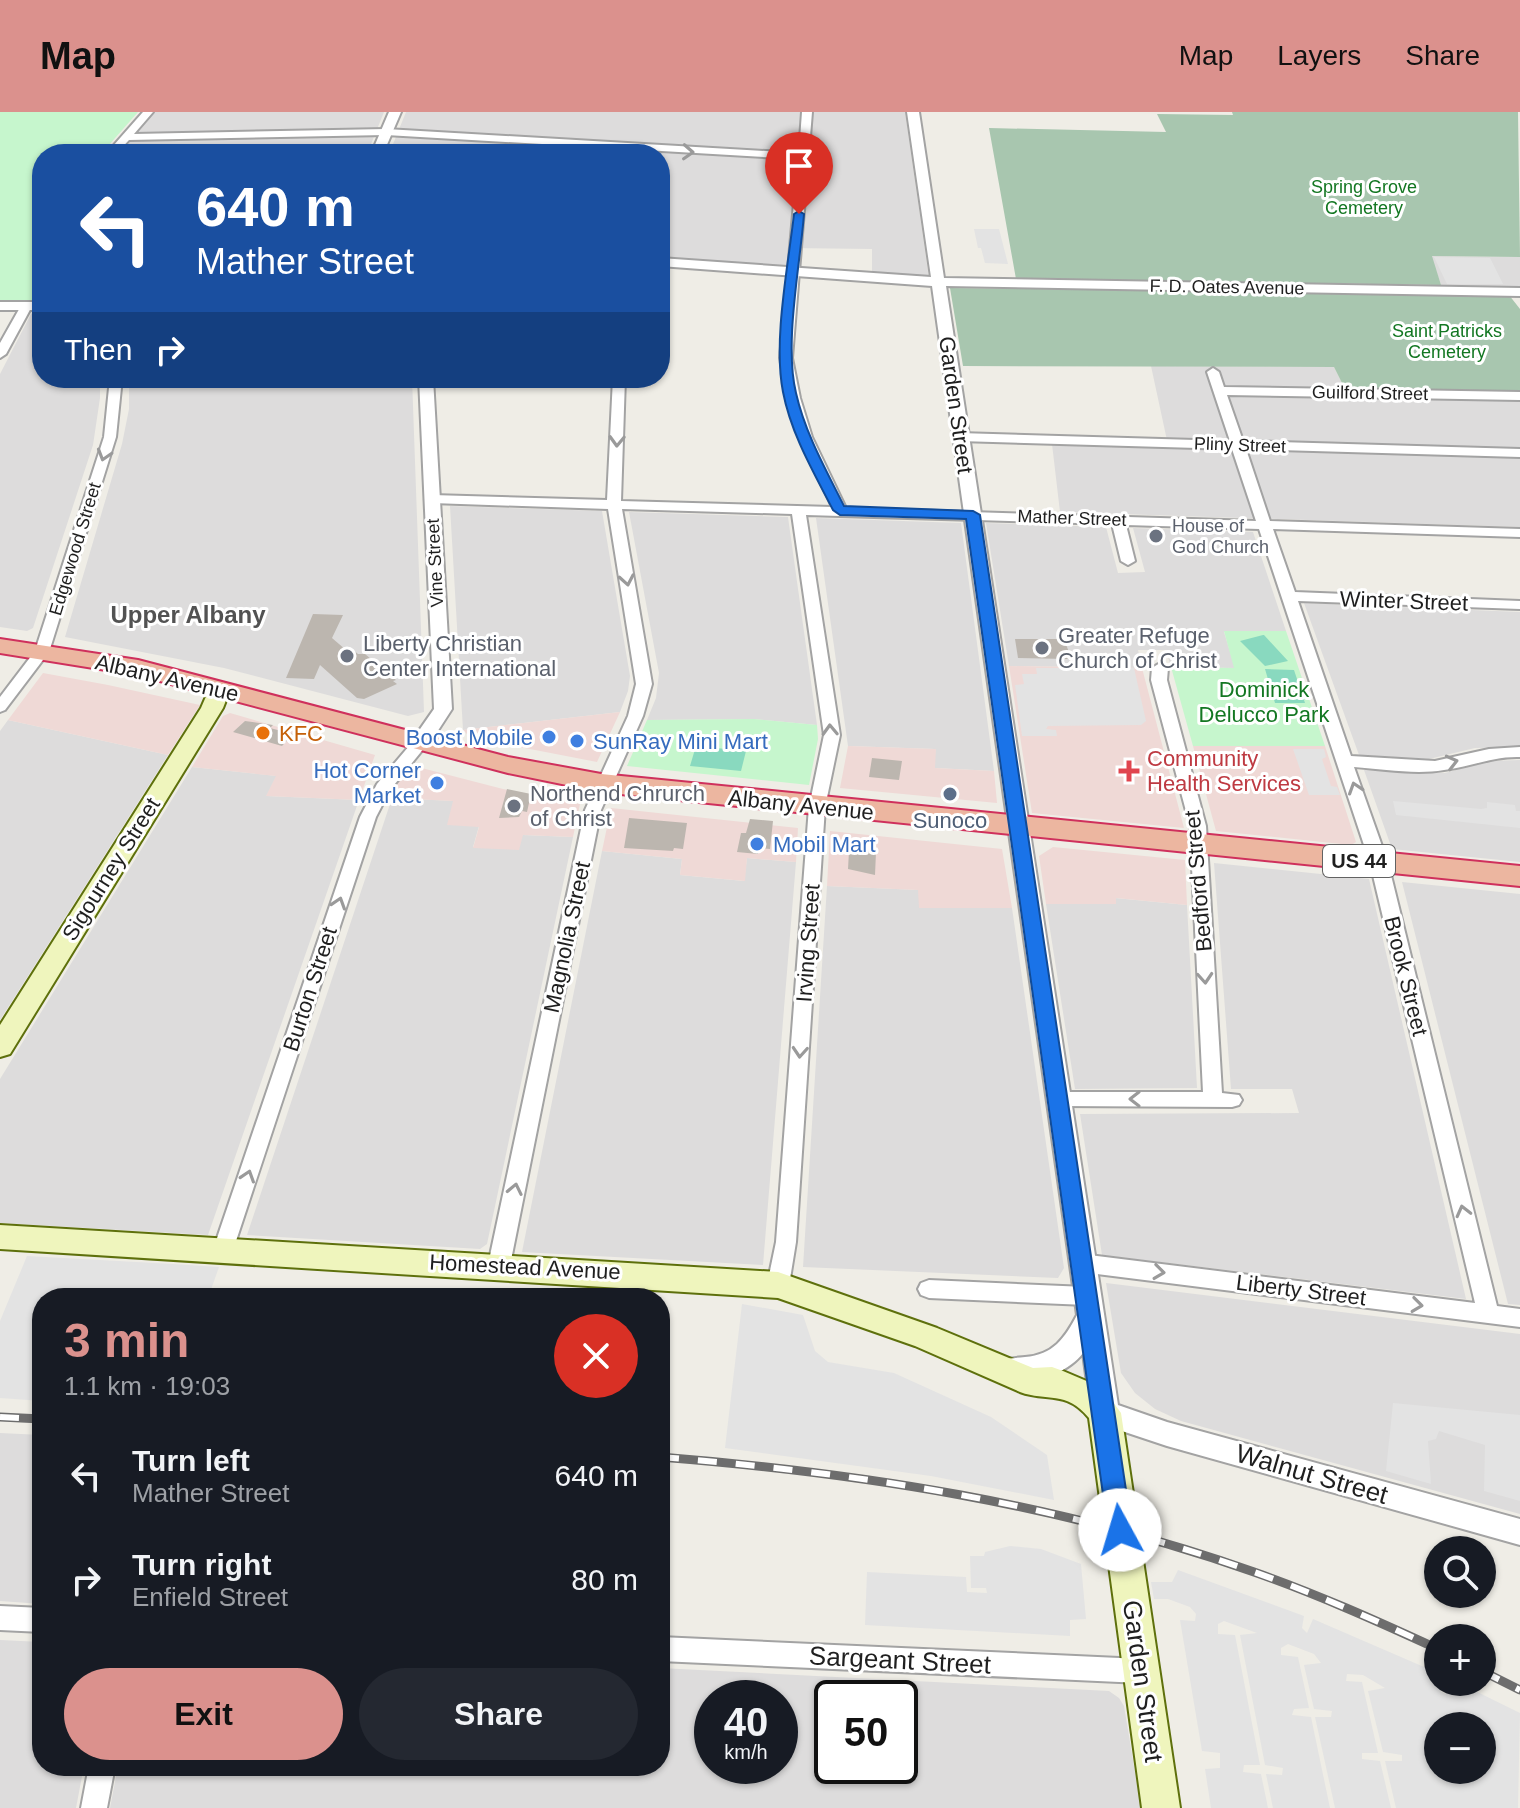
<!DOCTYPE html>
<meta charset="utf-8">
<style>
:root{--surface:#171b24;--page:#242831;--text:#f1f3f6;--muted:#9ea1a6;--accent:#db918d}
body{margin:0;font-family:Helvetica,sans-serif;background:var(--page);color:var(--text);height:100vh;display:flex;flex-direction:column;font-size:30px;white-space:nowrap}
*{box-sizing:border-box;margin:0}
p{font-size:26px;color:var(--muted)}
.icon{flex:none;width:44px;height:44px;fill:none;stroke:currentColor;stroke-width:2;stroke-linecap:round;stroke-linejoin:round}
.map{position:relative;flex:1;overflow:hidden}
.sheet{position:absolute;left:32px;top:1176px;width:638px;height:488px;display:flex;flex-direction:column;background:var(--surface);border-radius:32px;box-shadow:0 2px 6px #0004}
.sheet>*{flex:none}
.guide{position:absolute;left:32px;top:32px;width:638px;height:244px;border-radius:32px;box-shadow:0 2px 6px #0004;background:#1a4fa0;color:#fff;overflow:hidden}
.buttons{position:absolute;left:1424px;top:1424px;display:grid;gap:16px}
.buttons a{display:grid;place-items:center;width:72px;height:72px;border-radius:50%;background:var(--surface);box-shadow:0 2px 6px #0004;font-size:40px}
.speed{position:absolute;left:694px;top:1568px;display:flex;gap:16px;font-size:40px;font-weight:700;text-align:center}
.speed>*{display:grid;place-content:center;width:104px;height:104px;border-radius:50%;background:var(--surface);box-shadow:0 2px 6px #0004;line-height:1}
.speed small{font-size:20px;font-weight:400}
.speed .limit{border:4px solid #111;border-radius:12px;background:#fff;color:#111}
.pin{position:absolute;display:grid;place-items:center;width:68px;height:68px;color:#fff;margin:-82px -34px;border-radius:50% 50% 50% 0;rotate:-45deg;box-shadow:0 0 8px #0007}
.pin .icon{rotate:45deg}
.me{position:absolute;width:88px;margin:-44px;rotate:354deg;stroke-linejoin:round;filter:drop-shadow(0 0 6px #0008)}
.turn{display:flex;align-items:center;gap:28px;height:168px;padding:0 32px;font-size:36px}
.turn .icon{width:104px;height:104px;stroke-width:2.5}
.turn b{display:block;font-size:56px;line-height:68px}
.then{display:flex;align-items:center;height:76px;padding:0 32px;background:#0003;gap:16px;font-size:30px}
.round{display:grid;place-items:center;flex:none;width:84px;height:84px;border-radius:42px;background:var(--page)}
.overview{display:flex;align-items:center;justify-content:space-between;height:136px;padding:0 32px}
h1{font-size:48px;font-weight:600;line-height:60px;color:var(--accent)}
.action{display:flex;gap:16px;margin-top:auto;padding:16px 32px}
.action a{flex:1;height:92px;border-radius:48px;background:var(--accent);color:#111;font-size:32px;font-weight:600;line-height:92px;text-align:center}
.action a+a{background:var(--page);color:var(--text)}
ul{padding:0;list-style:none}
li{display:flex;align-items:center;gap:24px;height:104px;padding:0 32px}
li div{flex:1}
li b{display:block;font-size:30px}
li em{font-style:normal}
header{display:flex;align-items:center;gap:48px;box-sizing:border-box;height:112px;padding:0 40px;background:var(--accent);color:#111}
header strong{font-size:38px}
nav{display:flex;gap:44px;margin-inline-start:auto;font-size:28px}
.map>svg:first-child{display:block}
</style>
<header>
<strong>Map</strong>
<nav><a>Map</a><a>Layers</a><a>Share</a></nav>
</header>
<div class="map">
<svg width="1520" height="1696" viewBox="0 0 1520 1696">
<rect width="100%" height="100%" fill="#efede6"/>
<path fill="#dddcdc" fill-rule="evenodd" d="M153,0h231l-17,42h-248z
M406,0h499l24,166 -57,-5v-24l-83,-1 -3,19 -126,-8v-105h-271z
M1431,144l89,1v35l-5,-5 -74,-2z
M31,202h11v64h58v20l-7,47 -60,183 -6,3 -27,-4v-253z
M1151,254l183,1 10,20 176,4v136l-460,-15 -8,-68 116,1z
M129,266h283l12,334 -16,4 -184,-48 -159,-31 57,-193 7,-35z
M450,394l152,5 28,165 -2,15 -8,21 -157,18z
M629,400l159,5 29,208 -63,-6 -107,1 9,-22 3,-25z
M816,406l145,5 33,248 -59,-3v-19l-87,-3z
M986,411l120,4 12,46 27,-1 -12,-44 120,4 33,99 -62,1 11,36 -64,-1 -5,-17h-28l4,18 -133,-2z
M1304,491l216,9v135l-45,1 -46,11 -70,-4z
M8,608l160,35 -168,265v-289z
M1520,648v102l-128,-13 -28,-79 81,3 43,-12z
M192,655l85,9 -10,20 92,4 -151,435 -208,-12v-144z
M392,686l62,3 25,25 -6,21 50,-12 50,2 -86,407 -7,5 -233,-14z
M602,739l80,8 -2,16 64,6 3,-23 49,4 -33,403 -241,-13z
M1214,751l155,16 97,420 -364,-44 -22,-141 219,-1 -7,-24h-61z
M1402,770l118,12v411l-12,-1z
M827,774l92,4 1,18h92l52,360 -6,10 -255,-11z
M1115,786l72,7 10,183 -122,1 -29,-185h69z
M1106,1171l414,51v180l-339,-93 -26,-12 -20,-16 -14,-20z
M0,1321l42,2v169l-42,-3z
M0,1528l42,2v124h42l-8,42h-76z
M660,1556l449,23 10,7 5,8 17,102h-1031l8,-42h542zM712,1586h68v68h-68zM832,1586h68v68h-68z"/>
<path fill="#efd9d6" d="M1009,554l133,2 42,160 -152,-15z
M43,561l65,12 92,20 -32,50 -160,-35z
M620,600l-23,50 -103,-20 -25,-6 -6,-6z
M230,601l145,42 -16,45 -93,-4 10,-20 -84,-9 31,-51z
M848,634l88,3 -1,19 59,3 3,32 -157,-15z
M1193,634h132l31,96 -5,3 -135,-14z
M410,653l93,24 77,15 -7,33 -50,-2 -4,15 -46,-2 6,-21 -32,-2 6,-24 -61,-3 10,-30z
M611,696l187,20 -2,34 -49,-4 -2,23 -65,-6 2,-16 -80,-8z
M830,719l172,18 10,59h-93l-1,-18 -91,-4z
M1053,735l132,13 2,45 -71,-7v6h-70l-7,-48z"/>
<path fill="#a8c6af" d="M1232,0h286l2,145 -88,-1 9,29 -425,-6 -27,-151 177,4 -9,-18 76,1z
M950,176l559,7 11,14v82l-176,-4 -10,-20 -371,-1z"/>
<path fill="#c6f6cd" d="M0,0h138l-37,42h-59v147h-42z
M1224,519h62l39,115h-132l-22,-79 63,1z
M754,607l63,6 1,14 -9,46 -182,-19 20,-46z"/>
<path fill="#89d9bf" d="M1263,523h1l24,26 -23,5 -25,-25z
M1265,557l29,1 11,33h-30z
M696,634l50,5 -5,20 -51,-5z"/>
<path fill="#e3e3e3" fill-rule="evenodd" d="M974,117h25l9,35 -23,-1 -4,-15h-3z
M1434,145l56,1 13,26h-56z
M1036,556h98l12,53 -5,4 -93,1 -2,3 10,1 1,6h-35l-7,-51 9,-1 -2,-10h15z
M1293,637h31l2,8 -4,2 9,27 6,1 3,8h-31z
M1393,689l88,8 6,-1v-6l28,3 1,6h4v17l-124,-13z
M27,1144l146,8 46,3 -11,31h-166v103l-42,-3v-77z
M742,1192l61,11 12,36 13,11 66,11 97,44 56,38 7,45 -123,-24 -206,-28z
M1393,1291l127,12v86l-36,-10 1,-46 -46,-14 -3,8 -8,2 3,43 -45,-13z
M1010,1434l31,3 40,15 5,55 -16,1v16l-205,-11 2,-53 99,5 1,15 20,1 -1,-5h-15l-1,-32h14l1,-4z
M1178,1458l126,46 -2,12 5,5 6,-14 125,54 2,18 5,3 5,-12h7l63,31 -2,95h-122l-11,-47h17v-6l-19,-3 -15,-61 17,-3 -22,-13 -16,-1 -1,7 16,1 16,71h-16v6l18,2 11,47h-56l-20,-91h16l1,-6 -18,-2 -10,-44 17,-2 -7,-9 -26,-10 -7,4v7l17,2 11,51 -15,1 -2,6 19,2 19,91h-57l-7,-34 16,1 1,-7 -18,-3 -25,-130 17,-2 -33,-12 -6,3v10l17,1 25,130h-16l-1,7 18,2 7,34h-57l-6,-39 15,-1v-15l-18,-2 -22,-131 15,1 1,-7 -6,-7 -22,-8h-14l-3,-17h21zM1438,1614h44v44h-44z"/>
<path fill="#bcb6af" d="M313,502l30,1 -11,23 14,12 5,-2 7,6h7l31,26 -3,1 4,3 -33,15 -7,-1 -37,-33 -6,14 -28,-1z
M1015,527h49l6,16 -3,4 -49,-1z
M245,609l28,4 -3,3 23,6 -11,12 -49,-14z
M872,646l30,3 -3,19 -30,-3z
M507,677l24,5 -4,18 -5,-1 -3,6 -20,1z
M629,706l58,5 -4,26 -9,-1 -1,3 -49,-3z
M750,707l23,2 -3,28 -11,-1 -1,6 -21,-2 4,-19h5z
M854,738l22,2 -1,23 -27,-6 1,-18z"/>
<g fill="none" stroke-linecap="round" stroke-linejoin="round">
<defs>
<path id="minor" d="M143,0h10l-19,22 252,-5 413,24 3,-41h10l-20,246 8,40 12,39 34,71 410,13 -24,-72 -273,-8 -6,-4 6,-4 271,8 -23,-69 6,-4 6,4 5,15 296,5v8l-293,-5 16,46 277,8v8l-274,-8 24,72 250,8v8l-247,-8 22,63 225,9v8l-222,-8 53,155 84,5 54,-12 31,-2v10c-27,-1 -49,10 -76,13 -29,5 -60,-1 -90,-3l34,96 109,443 23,3v18l-439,-55 -7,-3 -3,-6 3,-6 7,-3 394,49 -105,-440 -111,-334 -133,-4 9,36 -7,4 -7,-4 -9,-37 -306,-9 34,220 -15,72 -29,435 -7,43 -4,6 -7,3 -7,-3 -4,-6 9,-43 33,-435 15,-72 -32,-221 -170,-5 30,175 -9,32 -42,94 -91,455 -4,6 -7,3 -7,-3 -4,-6 97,-455 43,-94 8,-32 -28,-175 -176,-6 -7,-4 7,-4 175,5 6,-122h12l-4,123 211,6 -33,-70 -12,-39 -7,-40 18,-199 -412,-24 -257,5 -13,14h-10z
M22,192l10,2 -26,48 -6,4v-15z
M110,266h12l-6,59 -67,215 -44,58 -5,2v-15l35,-46 69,-214z
M1160,551l8,5 -1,12 39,146 16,267 17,2 3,5 -3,5 -7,2 -174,-1 -7,-2 -3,-5 3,-5 7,-2h145l-13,-266 -39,-146 1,-12z
M421,625l8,5 -39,48 -14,27 -143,433 -3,6 -7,3 -7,-3 -3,-6 147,-433 17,-33 38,-45z
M929,1168l157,7 8,3 3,6 -3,6 -8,3 -157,-7 -8,-3 -3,-6 3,-6z
M0,1494l42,2v24l-42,-2z
M660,1525l481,22 9,3 4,9 -4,9 -9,3 -481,-22z
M89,1654h26l-8,42h-26z"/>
<path id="tertiary" d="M389,0h12l-18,42h-12z
M907,0h12l25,166 576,10v8l-574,-10 172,1119 49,17 353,97v26l-353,-99 -72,-24 -4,-9 -8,-60c-18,23 -55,34 -84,24l-3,-8 3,-8c9,-3 17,-3 26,-4 28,-2 40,-19 52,-42l-145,-1029 -272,-20v-8l271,19z
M0,190h42v8h-42z
M419,266h14l19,331 -24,37 -7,2 -10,-6 23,-33z"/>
<path id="secondary" d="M219,571l11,7 -7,18 -213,346 -10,3v-32l201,-317 10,-23z
M0,1113l778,47 159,56 96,40 19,-1 11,4 40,17 18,25 59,395h-38l-53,-390c-23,-28 -42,-16 -69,-26l-105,-46 -137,-48 -778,-49z"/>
<path id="trunk" d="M0,527l138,21 370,97 93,17 919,92v20l-919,-94 -93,-19 -371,-98 -137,-22z"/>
</defs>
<use href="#minor" stroke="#a3a3a3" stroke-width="4"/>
<use href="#tertiary" stroke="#a3a3a3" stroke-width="4"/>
<use href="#secondary" stroke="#5e700c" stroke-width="4"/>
<use href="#trunk" stroke="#cf305c" stroke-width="4"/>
<use href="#minor" fill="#fff" fill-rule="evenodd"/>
<use href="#tertiary" fill="#fff" fill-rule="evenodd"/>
<use href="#secondary" fill="#eff5bd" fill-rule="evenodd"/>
<use href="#trunk" fill="#ecb6a0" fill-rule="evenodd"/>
<defs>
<path id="rail" d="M0,1305l42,2
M660,1345c202,16 402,47 594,115 63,22 123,49 184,77
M1482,1559l38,19"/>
</defs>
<use href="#rail" stroke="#6d6d6d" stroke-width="9"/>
<use href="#rail" stroke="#fff" stroke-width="6" stroke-dasharray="19" stroke-linecap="butt"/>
</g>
<defs><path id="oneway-chevron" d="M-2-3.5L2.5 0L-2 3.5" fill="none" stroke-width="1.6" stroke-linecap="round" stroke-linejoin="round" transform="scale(2)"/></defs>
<g stroke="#9a9a9a">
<use href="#oneway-chevron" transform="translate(688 40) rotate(3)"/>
<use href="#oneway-chevron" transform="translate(617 329) rotate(92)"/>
<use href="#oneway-chevron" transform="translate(104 343) rotate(107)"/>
<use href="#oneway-chevron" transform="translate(627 468) rotate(80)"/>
<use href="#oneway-chevron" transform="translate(830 618) rotate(-92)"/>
<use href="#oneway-chevron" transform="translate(1452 650) rotate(-14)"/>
<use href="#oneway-chevron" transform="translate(1355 676) rotate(-108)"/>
<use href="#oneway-chevron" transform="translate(339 791) rotate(-72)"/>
<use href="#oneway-chevron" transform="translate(1205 866) rotate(86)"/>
<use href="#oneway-chevron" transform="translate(800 940) rotate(94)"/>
<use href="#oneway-chevron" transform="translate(1135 987) rotate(-180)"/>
<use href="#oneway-chevron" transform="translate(248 1064) rotate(-72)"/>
<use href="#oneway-chevron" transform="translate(515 1077) rotate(-78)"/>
<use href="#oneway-chevron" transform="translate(1463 1099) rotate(-104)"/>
<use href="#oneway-chevron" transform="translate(1159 1160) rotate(7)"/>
<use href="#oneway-chevron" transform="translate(1417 1193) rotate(7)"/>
</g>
<path fill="#1a73e8" stroke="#114b97" stroke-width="2" d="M799,99l5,3c-4,52 -20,130 -8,179 9,40 30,77 48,113l129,5 7,4 152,1015 -3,8 -9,3 -8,-3 -4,-8 -142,-1011 -126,-4 -7,-5c-19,-37 -42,-76 -50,-118 -10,-51 5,-125 11,-178z"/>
<g fill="#6b7280" stroke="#fff" stroke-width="3">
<circle cx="1156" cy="424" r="8"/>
<circle cx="1042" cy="536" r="8"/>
<circle cx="347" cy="544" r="8"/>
<circle cx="514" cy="694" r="8"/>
</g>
<circle fill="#e8710a" stroke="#fff" stroke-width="3" cx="263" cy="621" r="8"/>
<g fill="#3f7fe0" stroke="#fff" stroke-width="3">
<circle cx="549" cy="625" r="8"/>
<circle cx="577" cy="629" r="8"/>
<circle cx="437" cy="671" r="8"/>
<circle cx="757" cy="732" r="8"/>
</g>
<path fill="#e0444e" stroke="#fff" stroke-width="3" d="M1125 647h8v8h8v8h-8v8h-8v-8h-8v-8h8z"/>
<circle fill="#5c6f8a" stroke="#fff" stroke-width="3" cx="950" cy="682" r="8"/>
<g text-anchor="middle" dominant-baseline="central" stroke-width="6" stroke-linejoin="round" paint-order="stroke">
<g font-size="18" fill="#137722" stroke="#fff">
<text x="1364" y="75">Spring Grove<tspan x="1364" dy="21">Cemetery</tspan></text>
<text x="1447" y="219">Saint Patricks<tspan x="1447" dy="21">Cemetery</tspan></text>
</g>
<g font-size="18" fill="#1f1f1f" stroke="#fff">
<text transform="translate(1227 175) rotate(1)">F. D. Oates Avenue</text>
<text transform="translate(1370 281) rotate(1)">Guilford Street</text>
<text transform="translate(1240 333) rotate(2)">Pliny Street</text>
<text transform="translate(1072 406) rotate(2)">Mather Street</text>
<text transform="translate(75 437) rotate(-73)">Edgewood Street</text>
<text transform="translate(435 451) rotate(-93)">Vine Street</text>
</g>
<g font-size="18" fill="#5b616d" stroke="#fff" text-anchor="start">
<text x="1172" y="414">House of<tspan x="1172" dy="21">God Church</tspan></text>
</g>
<rect fill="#fff" stroke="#626262" stroke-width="2" x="1323" y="733" width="72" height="32" rx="6"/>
<g font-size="20" font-weight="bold" fill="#1f1f1f">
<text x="1359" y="749">US 44</text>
</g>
<g font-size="22" fill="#1f1f1f" stroke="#fff">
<text transform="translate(956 293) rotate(82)">Garden Street</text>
<text transform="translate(1404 489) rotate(2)">Winter Street</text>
<text transform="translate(167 566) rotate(13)">Albany Avenue</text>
<text transform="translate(801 693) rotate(6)">Albany Avenue</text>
<text transform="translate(111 757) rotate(-58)">Sigourney Street</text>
<text transform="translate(1198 769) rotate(-95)">Bedford Street</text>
<text transform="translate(567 825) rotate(-78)">Magnolia Street</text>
<text transform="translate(808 831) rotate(-86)">Irving Street</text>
<text transform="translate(1406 864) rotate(76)">Brook Street</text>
<text transform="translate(310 877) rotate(-72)">Burton Street</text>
<text transform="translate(525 1155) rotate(3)">Homestead Avenue</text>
<text transform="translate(1301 1178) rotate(7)">Liberty Street</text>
</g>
<g font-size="22" fill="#5b616d" stroke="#fff" text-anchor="start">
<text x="1058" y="523">Greater Refuge<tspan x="1058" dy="25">Church of Christ</tspan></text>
<text x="363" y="531">Liberty Christian<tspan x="363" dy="25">Center International</tspan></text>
<text x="530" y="681">Northend Chrurch<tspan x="530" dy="25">of Christ</tspan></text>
</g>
<g font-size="22" fill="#137722" stroke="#fff">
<text x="1264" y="577">Dominick<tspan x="1264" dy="25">Delucco Park</tspan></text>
</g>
<g font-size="22" fill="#c56008" stroke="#fff" text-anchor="start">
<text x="279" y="621">KFC</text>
</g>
<g font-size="22" fill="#366cbe" stroke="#fff" text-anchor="end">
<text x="533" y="625">Boost Mobile</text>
<text x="593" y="629" text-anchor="start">SunRay Mini Mart</text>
<text x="421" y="658">Hot Corner<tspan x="421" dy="25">Market</tspan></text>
<text x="773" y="732" text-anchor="start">Mobil Mart</text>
</g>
<g font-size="22" fill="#be3a42" stroke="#fff" text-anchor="start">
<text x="1147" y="646">Community<tspan x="1147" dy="25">Health Services</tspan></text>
</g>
<g font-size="22" fill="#4e5e75" stroke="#fff">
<text x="950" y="708">Sunoco</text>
</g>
<g font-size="24" font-weight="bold" fill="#525252" stroke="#fff">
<text x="188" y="502">Upper Albany</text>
</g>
<g font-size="26" fill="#1f1f1f" stroke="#fff">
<text transform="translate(1312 1362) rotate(16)">Walnut Street</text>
<text transform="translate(900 1548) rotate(3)">Sargeant Street</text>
<text transform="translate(1143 1569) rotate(82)">Garden Street</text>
</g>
</g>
</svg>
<div class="buttons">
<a><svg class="icon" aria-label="search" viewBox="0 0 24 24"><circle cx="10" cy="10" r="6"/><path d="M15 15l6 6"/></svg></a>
<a>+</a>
<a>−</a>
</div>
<div class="speed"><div>40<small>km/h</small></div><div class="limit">50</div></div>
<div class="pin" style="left:799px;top:102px;background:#d93025"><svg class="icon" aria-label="arrive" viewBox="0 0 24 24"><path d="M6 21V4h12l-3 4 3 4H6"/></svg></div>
<svg class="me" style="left:1120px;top:1418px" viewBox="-20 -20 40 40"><circle r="19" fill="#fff"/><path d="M0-13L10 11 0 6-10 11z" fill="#1a73e8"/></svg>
<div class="guide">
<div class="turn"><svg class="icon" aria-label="left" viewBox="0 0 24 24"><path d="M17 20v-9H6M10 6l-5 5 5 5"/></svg><div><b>640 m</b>Mather Street</div></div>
<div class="then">Then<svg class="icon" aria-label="right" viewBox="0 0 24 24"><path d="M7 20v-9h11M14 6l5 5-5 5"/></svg></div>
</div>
<section class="sheet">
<div class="overview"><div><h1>3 min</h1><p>1.1 km · 19:03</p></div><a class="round" style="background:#d93025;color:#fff"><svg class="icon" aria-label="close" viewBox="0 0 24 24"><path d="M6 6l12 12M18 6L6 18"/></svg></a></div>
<ul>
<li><svg class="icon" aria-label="left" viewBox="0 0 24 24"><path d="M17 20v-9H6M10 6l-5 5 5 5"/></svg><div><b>Turn left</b><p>Mather Street</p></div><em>640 m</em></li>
<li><svg class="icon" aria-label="right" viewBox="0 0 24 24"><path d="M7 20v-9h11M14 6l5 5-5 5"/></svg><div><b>Turn right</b><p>Enfield Street</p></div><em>80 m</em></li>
</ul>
<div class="action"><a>Exit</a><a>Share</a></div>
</section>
</div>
